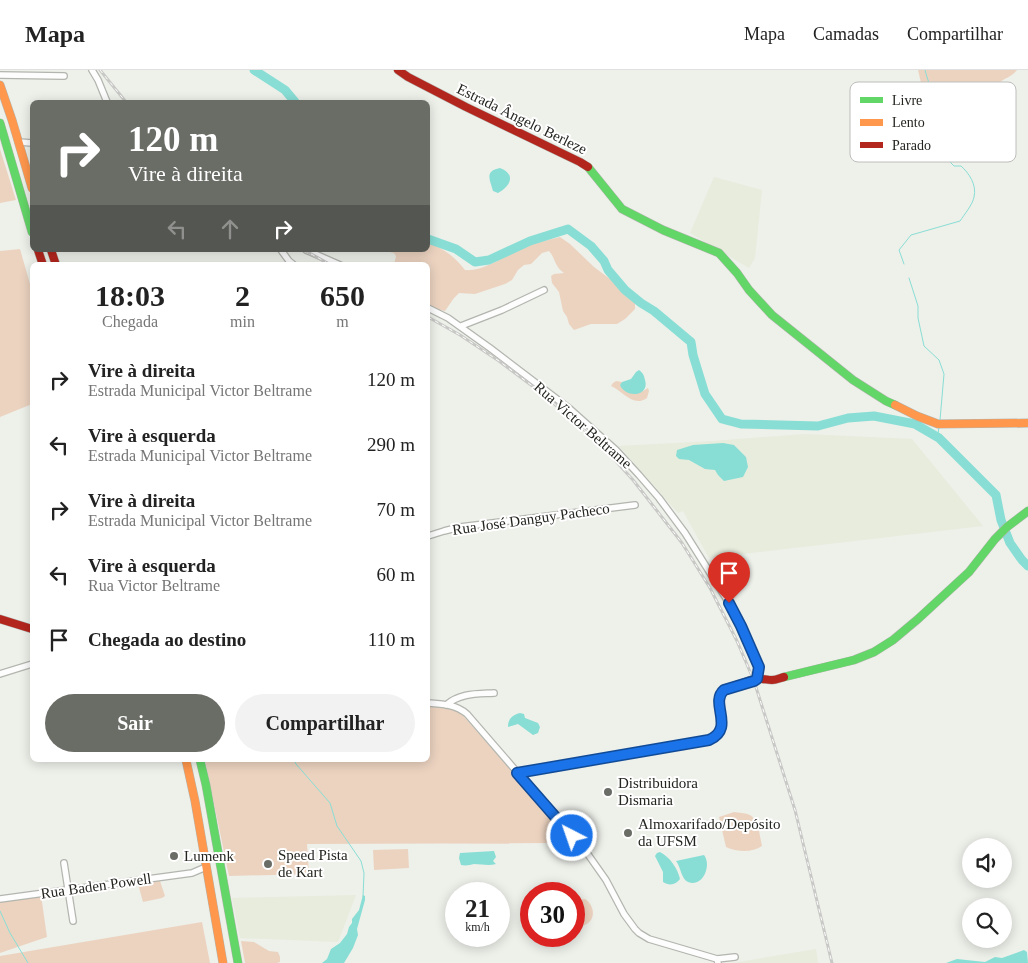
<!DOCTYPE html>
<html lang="pt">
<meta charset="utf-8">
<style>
:root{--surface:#fff;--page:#f2f2f2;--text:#222;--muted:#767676;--line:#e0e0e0;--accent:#6a6c66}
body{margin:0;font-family:Georgia,serif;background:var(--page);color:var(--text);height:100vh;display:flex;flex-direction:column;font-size:19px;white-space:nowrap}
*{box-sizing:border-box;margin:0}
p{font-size:16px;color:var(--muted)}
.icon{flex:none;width:28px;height:28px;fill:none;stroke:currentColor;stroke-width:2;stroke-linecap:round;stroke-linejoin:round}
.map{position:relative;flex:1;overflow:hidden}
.sheet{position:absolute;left:30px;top:192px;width:400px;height:500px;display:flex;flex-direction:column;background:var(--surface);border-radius:8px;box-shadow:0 2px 12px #0003}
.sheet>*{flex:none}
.banner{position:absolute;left:30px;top:30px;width:400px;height:152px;border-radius:8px;box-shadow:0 2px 12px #0003;background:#6a6c66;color:#fff;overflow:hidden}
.fabs{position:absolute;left:962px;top:768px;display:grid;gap:10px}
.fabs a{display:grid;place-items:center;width:50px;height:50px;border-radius:50%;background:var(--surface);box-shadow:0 2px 12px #0003;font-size:25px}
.speed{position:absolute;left:445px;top:812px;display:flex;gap:10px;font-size:25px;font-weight:700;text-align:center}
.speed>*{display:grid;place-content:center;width:65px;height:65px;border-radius:50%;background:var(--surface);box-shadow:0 2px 12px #0003;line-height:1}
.speed small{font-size:12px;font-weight:400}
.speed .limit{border:8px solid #d22;background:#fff;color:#111}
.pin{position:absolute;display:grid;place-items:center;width:42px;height:42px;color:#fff;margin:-51px -21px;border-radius:50% 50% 50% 0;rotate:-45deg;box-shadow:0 0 5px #0007}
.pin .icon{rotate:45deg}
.me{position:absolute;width:55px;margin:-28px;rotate:319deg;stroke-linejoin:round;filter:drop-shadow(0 0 4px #0008)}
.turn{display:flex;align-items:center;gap:18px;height:105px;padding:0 15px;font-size:22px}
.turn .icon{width:65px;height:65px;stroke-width:2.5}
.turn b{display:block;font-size:35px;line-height:42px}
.lanes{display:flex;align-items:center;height:48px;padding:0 15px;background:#0003;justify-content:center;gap:25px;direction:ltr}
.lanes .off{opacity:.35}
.eta{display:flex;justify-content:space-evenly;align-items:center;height:85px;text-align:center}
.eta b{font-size:30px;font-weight:800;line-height:35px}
.primary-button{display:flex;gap:10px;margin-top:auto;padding:10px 15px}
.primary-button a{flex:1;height:58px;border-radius:30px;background:var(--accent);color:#fff;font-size:20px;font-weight:800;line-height:58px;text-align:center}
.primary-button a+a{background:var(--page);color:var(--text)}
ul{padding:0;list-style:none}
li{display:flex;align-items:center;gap:15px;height:65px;padding:0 15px}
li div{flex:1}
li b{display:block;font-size:19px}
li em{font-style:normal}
header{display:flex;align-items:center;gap:30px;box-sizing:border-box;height:70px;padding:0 25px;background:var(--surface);border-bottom:1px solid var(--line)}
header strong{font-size:24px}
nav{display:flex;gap:28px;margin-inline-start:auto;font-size:18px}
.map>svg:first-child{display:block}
</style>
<header>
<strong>Mapa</strong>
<nav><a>Mapa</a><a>Camadas</a><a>Compartilhar</a></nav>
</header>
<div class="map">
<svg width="1028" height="893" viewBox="0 0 1028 893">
<rect width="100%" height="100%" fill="#eef0ea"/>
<path fill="#e7ecdd" d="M714,107l48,13 -7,68 -6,10 -59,-35z
M805,364l107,5 71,87 -274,32 -26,-47 -5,2 -59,-67 93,-5z
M356,825l-18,47 -98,-4 -8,-40z
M816,879l2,14h-85z"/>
<path fill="#ecd3c0" d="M918,0h99c-6,8 -12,7 -19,14l-22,1 -25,8h-23l-7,-10z
M0,79l16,51 -16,3z
M560,167l10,7 24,23 16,12 25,23v7l-10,10 -8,5h-26l-17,6 -5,-6 -2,-7 -4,-6 -4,-19 -7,-9 -1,-7 3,-2 10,-1c-10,-7 -8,-14 -15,-22l-7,2 -11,11 -7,1 -6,5 -6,10 -7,4 -30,10 -16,-1 -5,5 -9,13 -6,-1 -11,-5v-40h-34l2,-9 -2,-3 -13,-3h47v-8c17,8 25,13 37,28 20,2 43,-17 61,-24 11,-4 23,-6 34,-9z
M20,179l12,42v36l-1,1 1,4v72l-32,13v-166z
M616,311l6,1 -2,3 23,6 5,-3 1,3 -2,7c-14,10 -24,-7 -36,-12l2,-3z
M428,635l22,2 9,4 117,133 -25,-1 -244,1 2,30 -80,2 -24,-116h223z
M734,742c11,2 21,0 21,13l4,6 3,15c-10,7 -25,6 -36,1l-7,-30z
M408,779l1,19 -35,2 -1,-20z
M158,810l2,1 5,15 -3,2 -19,4 -5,-18z
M41,825l6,42 -47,16v-51z
M585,829c11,7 11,24 -3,27 -2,1 -6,0 -8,0v-6l7,1 2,-4 2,-1 -6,-11 -5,1v-6z
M202,852l8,41h-210v-7z
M241,871l13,1 15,9 9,1 2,5v5l-3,1h-32z"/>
<path fill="#88ded5" d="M500,98c16,6 11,18 -2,25l-5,-2c-3,-11 -9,-20 7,-23z
M639,300c4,3 5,5 6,10 5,16 -19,19 -25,5l2,-3 9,-3 5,-7z
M723,373l11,2 12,12 2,10 -5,10 -19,4 -6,-6 -3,-5 -10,-1 -16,-9 -10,-1 -3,-3 1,-6 16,-5z
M520,643l4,1 1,4 13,5 2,4 -2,6 -5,2 -15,-11 -10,3c0,-8 4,-12 12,-14z
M494,781l2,6 -3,4 3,3c-8,2 -14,0 -22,0 -4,1 -8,2 -13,1l-2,-7 1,-5z
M660,782c10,5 18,17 20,27 -4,6 -11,7 -17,3v-10l-8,-16 2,-3z
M704,785c8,10 -1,33 -16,27 -7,-3 -7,-15 -12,-21z
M363,825l2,1v4l-8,29 1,6 -5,13 -9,15h-22l5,-4 4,-10 9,-6 7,-9 2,-7 3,-4v-4l7,-9z
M1024,880l3,2 1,11h-82l11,-4 28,3 10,-5 7,1z"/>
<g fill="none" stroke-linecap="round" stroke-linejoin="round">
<path stroke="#88ded5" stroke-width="1" d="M904,194l-5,-14 12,-15 49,-14c4,-6 13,-17 14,-24 3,-12 -5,-24 -13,-31h-7l-3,-3 -12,-25v-10l5,-6 -4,-4c3,-9 -2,-16 -6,-24 -4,-7 -7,-16 -9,-24
M909,208l9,28v12l6,28 15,14 5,14 -4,46
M939,368l-1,-4 1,-7
M294,690l2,4 34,39 7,23 24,35 3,12 -1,24
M0,841l10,22 18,30"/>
<path stroke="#88ded5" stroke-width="9" d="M254,0l31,20 10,12
M428,169l28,10 19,13 14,-2 41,-19 38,-12 23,17 13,15 4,9 17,20 16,13 13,8 37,31 2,13 12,39 17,25 19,5 77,2 30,-8 26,-2 41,8 24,14 57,57 5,25 9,23 12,17 6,6"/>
<defs>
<path id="street" d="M92,0l6,10 9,22
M0,5l64,1
M19,72l13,1
M281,180l8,11 5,4
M306,180l34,15
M428,238l20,10 42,30 80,61 46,41 23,25 20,23 26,35 44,70 12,23 18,41 -2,12
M461,256l41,-16 42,-20
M428,466l16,-5 16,-4 175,-22
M0,604l32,-10
M428,633c14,1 27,1 39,11l120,139 19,27 18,34 11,15 4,4 10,6 68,20 1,4
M446,635c14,-12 30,-11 48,-12
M64,793l9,58
M0,829l192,-26 14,-6
M717,889l18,-2"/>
<path id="fast" d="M0,53l32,109
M588,97l34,42 41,21 56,23 18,20 12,17 23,25 81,65 33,21 9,4
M784,607l70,-17 20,-8 19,-12 25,-21 51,-47 26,-33 12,-12 21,-16
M200,690l6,25 32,178"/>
<path id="slow" d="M0,15l12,35 20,68
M895,335l22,11 21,8 90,-1
M186,690l9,41 28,162"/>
<path id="jam" d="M398,0l10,7 58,30 114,55 8,5
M38,180l5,15
M51,180l5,15
M0,549l32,10
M517,703l192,-33c26,-18 1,-36 14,-49 3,-3 28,-11 33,-12 5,-1 11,1 16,1 4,0 8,-2 12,-3"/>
</defs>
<use href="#street" stroke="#b3b5af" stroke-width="8"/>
<use href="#fast" stroke="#b3b5af" stroke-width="9"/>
<use href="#slow" stroke="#b3b5af" stroke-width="9"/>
<use href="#jam" stroke="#b3b5af" stroke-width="9"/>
<use href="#street" stroke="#fcfdfc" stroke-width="5.5"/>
<use href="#fast" stroke="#63d668" stroke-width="8"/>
<use href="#slow" stroke="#ff974d" stroke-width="8"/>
<use href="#jam" stroke="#b3261e" stroke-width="8"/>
<defs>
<path id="rail" d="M100,0l26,32
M304,180l27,15
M428,247l32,18 39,26 40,30 32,27 31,28 31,34 49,63 28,45 27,53 17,40 41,129 37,153"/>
</defs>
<use href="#rail" stroke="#c8c9c6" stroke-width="3"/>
<use href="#rail" stroke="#fff" stroke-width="1" stroke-dasharray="4" stroke-linecap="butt"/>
</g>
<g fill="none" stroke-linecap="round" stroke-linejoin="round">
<defs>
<path id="route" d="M572,766l-55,-63 192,-33c27,-12 0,-37 15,-50l30,-9 3,-2 2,-12 -18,-41 -12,-23"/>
</defs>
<use href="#route" stroke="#114b97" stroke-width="12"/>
<use href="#route" stroke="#1a73e8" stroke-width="9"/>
</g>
<g fill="#6a6c66" stroke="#fff" stroke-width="2">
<circle cx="608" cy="722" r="5"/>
<circle cx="628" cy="763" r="5"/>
<circle cx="174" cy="786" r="5"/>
<circle cx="268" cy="794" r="5"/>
</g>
<g text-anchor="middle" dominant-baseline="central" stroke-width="4" stroke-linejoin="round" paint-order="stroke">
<g font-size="15" fill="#23251f" stroke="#fff">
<text transform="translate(522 49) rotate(26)">Estrada Ângelo Berleze</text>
<text transform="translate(583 355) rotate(41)">Rua Victor Beltrame</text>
<text transform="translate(531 449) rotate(-8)">Rua José Danguy Pacheco</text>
<text transform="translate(96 816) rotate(-8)">Rua Baden Powell</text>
</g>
<g font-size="15" fill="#23251f" stroke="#fff" text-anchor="start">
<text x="618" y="713">Distribuidora<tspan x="618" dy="17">Dismaria</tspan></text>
<text x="638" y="754">Almoxarifado/Depósito<tspan x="638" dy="17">da UFSM</tspan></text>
<text x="278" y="785">Speed Pista<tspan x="278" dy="17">de Kart</tspan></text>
<text x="184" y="786">Lumenk</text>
</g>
</g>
<rect x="850" y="12" width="166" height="80" rx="8" fill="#fff" stroke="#bdbebc" stroke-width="1"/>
<rect x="860" y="27" width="23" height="6" fill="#63d668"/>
<rect x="860" y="49" width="23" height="7" fill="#ff974d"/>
<rect x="860" y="72" width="23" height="6" fill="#b3261e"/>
<g font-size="14" fill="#23251f">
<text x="892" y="35">Livre</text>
<text x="892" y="57">Lento</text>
<text x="892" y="80">Parado</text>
</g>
</svg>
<div class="fabs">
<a><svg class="icon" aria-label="sound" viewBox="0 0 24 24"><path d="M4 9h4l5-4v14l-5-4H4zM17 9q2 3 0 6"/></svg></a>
<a><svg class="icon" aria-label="search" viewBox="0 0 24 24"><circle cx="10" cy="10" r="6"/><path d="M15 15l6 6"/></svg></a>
</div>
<div class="speed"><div>21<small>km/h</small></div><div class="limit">30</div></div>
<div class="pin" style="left:729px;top:533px;background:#d93025"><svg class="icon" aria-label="arrive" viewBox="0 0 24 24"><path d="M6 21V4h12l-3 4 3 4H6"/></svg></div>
<svg class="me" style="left:572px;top:766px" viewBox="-20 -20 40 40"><circle r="17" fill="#1a73e8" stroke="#fff" stroke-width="3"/><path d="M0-11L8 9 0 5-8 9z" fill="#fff"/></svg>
<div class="banner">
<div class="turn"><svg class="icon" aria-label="right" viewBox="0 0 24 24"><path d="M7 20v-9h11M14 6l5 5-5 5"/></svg><div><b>120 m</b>Vire à direita</div></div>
<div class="lanes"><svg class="icon off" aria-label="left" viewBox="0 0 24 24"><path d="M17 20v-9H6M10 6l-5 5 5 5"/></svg><svg class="icon off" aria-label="ahead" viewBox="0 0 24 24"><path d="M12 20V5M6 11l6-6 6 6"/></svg><svg class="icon" aria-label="right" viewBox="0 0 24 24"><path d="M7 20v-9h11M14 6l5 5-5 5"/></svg></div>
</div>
<section class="sheet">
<div class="eta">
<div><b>18:03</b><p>Chegada</p></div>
<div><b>2</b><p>min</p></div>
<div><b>650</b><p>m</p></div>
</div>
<ul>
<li><svg class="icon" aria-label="right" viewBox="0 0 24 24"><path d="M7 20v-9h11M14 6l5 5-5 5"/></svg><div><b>Vire à direita</b><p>Estrada Municipal Victor Beltrame</p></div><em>120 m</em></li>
<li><svg class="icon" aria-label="left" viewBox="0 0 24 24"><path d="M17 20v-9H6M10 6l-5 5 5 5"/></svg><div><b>Vire à esquerda</b><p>Estrada Municipal Victor Beltrame</p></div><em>290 m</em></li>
<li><svg class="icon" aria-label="right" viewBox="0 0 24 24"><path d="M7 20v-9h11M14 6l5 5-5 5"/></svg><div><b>Vire à direita</b><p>Estrada Municipal Victor Beltrame</p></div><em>70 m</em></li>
<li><svg class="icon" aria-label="left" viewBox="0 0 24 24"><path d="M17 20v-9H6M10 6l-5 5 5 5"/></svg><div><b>Vire à esquerda</b><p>Rua Victor Beltrame</p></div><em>60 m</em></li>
<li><svg class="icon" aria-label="arrive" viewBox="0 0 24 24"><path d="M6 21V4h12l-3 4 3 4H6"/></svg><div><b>Chegada ao destino</b></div><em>110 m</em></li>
</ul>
<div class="primary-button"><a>Sair</a><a>Compartilhar</a></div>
</section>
</div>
